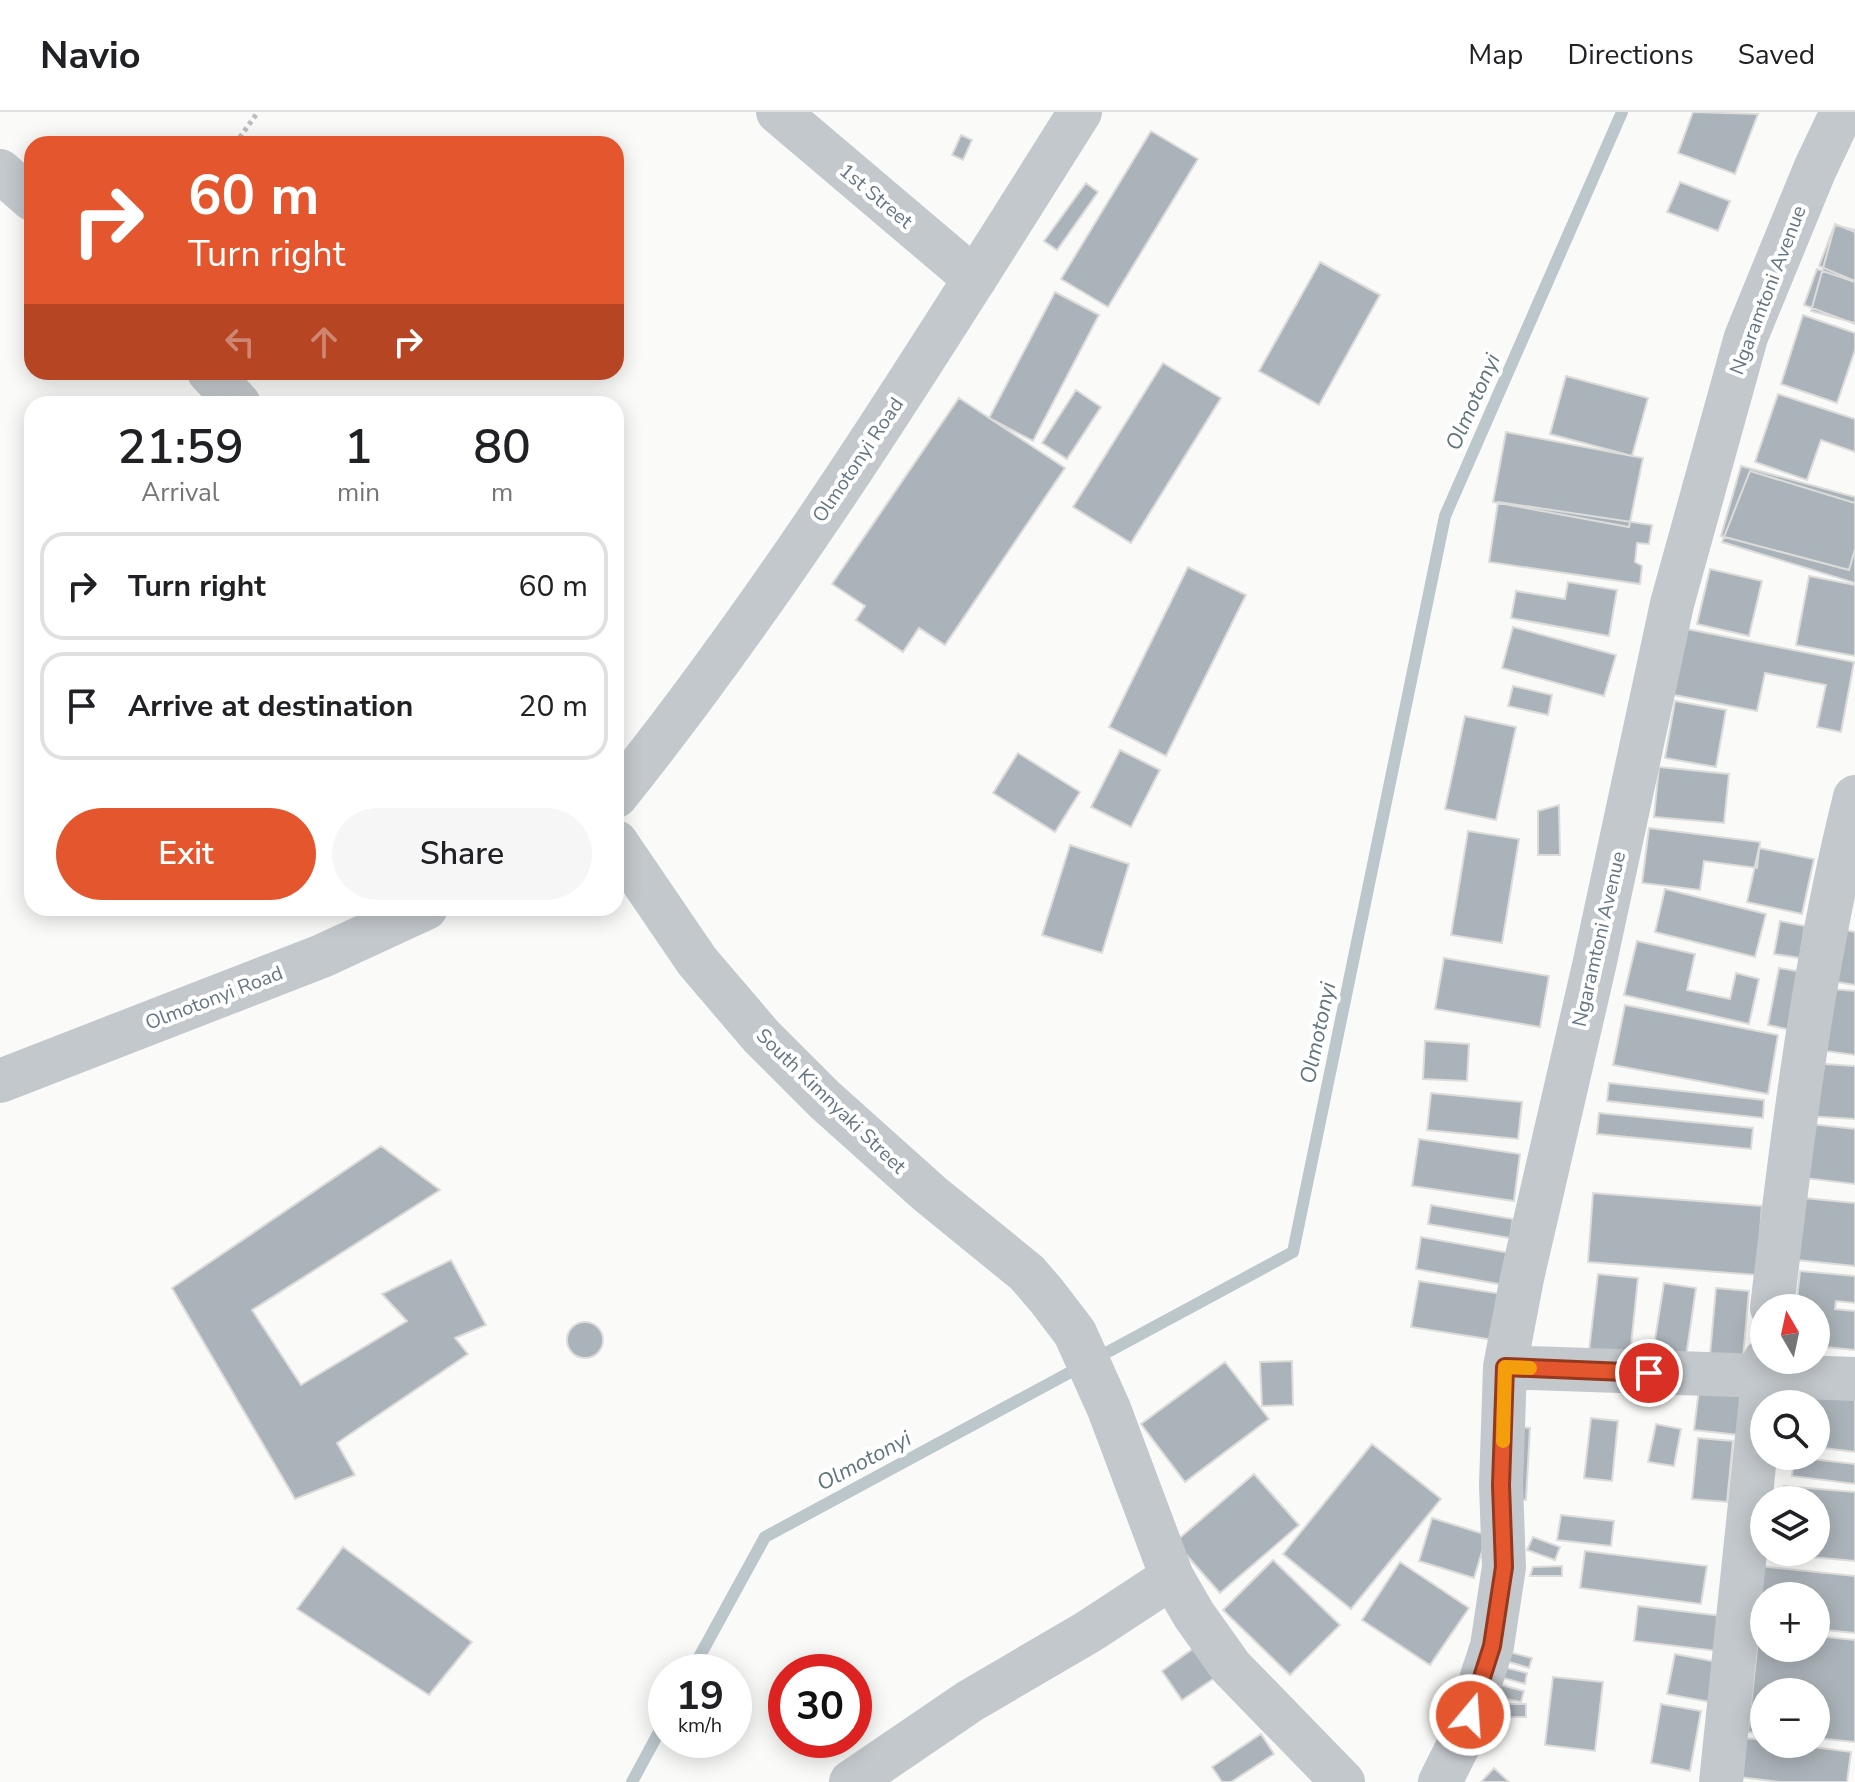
<!DOCTYPE html>
<meta charset="utf-8">
<style>
:root{--surface:#fff;--page:#f6f6f6;--text:#202124;--muted:#757577;--line:#e0e0e0;--accent:#e4572e}
body{margin:0;font-family:"Nunito Sans",sans-serif;background:var(--page);color:var(--text);height:100vh;display:flex;flex-direction:column;font-size:30px;white-space:nowrap}
*{box-sizing:border-box;margin:0}
p{font-size:26px;color:var(--muted)}
.icon{flex:none;width:44px;height:44px;fill:none;stroke:currentColor;stroke-width:2;stroke-linecap:round;stroke-linejoin:round}
.map{position:relative;flex:1;overflow:hidden}
.details{position:absolute;left:24px;top:284px;width:600px;height:520px;display:flex;flex-direction:column;background:var(--surface);border-radius:24px;box-shadow:0 4px 20px #0003}
.details>*{flex:none}
.banner{position:absolute;left:24px;top:24px;width:600px;height:244px;border-radius:24px;box-shadow:0 4px 20px #0003;background:#e4572e;color:#fff;overflow:hidden}
.needle{width:52px;rotate:351deg}
.buttons{position:absolute;left:1750px;top:1182px;display:grid;gap:16px}
.buttons a{display:grid;place-items:center;width:80px;height:80px;border-radius:50%;background:var(--surface);box-shadow:0 4px 20px #0003;font-size:40px}
.speed{position:absolute;left:648px;top:1542px;display:flex;gap:16px;font-size:40px;font-weight:700;text-align:center}
.speed>*{display:grid;place-content:center;width:104px;height:104px;border-radius:50%;background:var(--surface);box-shadow:0 4px 20px #0003;line-height:1}
.speed small{font-size:20px;font-weight:400}
.speed .limit{border:12px solid #d22;background:#fff;color:#111}
.pin{position:absolute;display:grid;place-items:center;width:68px;height:68px;color:#fff;margin:-34px;border:4px solid #fff;border-radius:50%;box-shadow:0 2px 8px #0007}
.me{position:absolute;width:88px;margin:-44px;rotate:18deg;stroke-linejoin:round;filter:drop-shadow(0 0 6px #0008)}
.turn{display:flex;align-items:center;gap:28px;height:168px;padding:0 32px;font-size:36px}
.turn .icon{width:104px;height:104px;stroke-width:2.5}
.turn b{display:block;font-size:56px;line-height:68px}
.lanes{display:flex;align-items:center;height:76px;padding:0 32px;background:#0003;justify-content:center;gap:40px;direction:ltr}
.lanes .off{opacity:.35}
.eta{display:flex;justify-content:space-evenly;align-items:center;height:136px;text-align:center}
.eta b{font-size:48px;font-weight:600;line-height:56px}
.cta{display:flex;gap:16px;margin-top:auto;padding:16px 32px}
.cta a{flex:1;height:92px;border-radius:48px;background:var(--accent);color:#fff;font-size:32px;font-weight:600;line-height:92px;text-align:center}
.cta a+a{background:var(--page);color:var(--text)}
ul{padding:0;list-style:none}
li{display:flex;align-items:center;gap:24px;height:108px;margin:0 16px 12px;padding:0 16px;border:4px solid var(--line);border-radius:24px}
li div{flex:1}
li b{display:block;font-size:30px}
li em{font-style:normal}
header{display:flex;align-items:center;gap:48px;box-sizing:border-box;height:112px;padding:0 40px;background:var(--surface);border-bottom:2px solid var(--line)}
header strong{font-size:38px}
nav{display:flex;gap:44px;margin-inline-start:auto;font-size:28px}
.map>svg:first-child{display:block}
</style>
<header>
<strong>Navio</strong>
<nav><a>Map</a><a>Directions</a><a>Saved</a></nav>
</header>
<div class="map">
<svg width="1855" height="1670" viewBox="0 0 1855 1670">
<rect width="100%" height="100%" fill="#fafaf8"/>
<g fill="none" stroke-linecap="round" stroke-linejoin="round">
<path stroke="#bbc7cb" stroke-width="12" d="M691,1560l74,-135 528,-285 152,-736 177,-404
M632,1670l34,-63"/>
</g>
<path fill="#aab3b9" stroke="#dcdcda" stroke-width="2" d="M1693,0l65,2 -23,60 -57,-21z
M1151,19l47,28 -90,148 -47,-28z
M961,23l11,5 -9,20 -11,-5z
M1680,70l50,19 -12,30 -51,-19z
M1086,71l12,9 -41,58 -13,-9z
M1835,112l20,8v49l-36,-15z
M1835,113l20,5v93l-44,-12z
M1320,150l60,33 -61,110 -60,-34z
M1817,157l38,13v42l-51,-19z
M1055,180l44,23 -66,126 -44,-23z
M1803,203l52,18v17l-18,53 -56,-19z
M1163,251l58,35 -90,145 -58,-36z
M1566,264l82,22 -16,58 -82,-22z
M1076,278l25,17 -34,52 -25,-16z
M1778,282l77,25v33l-34,-12 -14,40 -52,-18z
M959,286l106,70 -120,177 -26,-17 -16,24 -47,-32 9,-14 -33,-22z
M1506,320l137,26 -14,69 -136,-25z
M1741,354l114,31v52l-6,21 -128,-34z
M1750,359l105,32v80l-133,-41z
M1498,390l154,23 -3,19 -12,-1 -2,19 7,4 -2,18 -151,-22z
M1188,455l58,28 -80,161 -57,-29z
M1710,457l52,12 -13,55 -52,-12z
M1809,464l46,9v71l-59,-11z
M1568,470l49,8 -8,46 -98,-18 5,-27 49,8z
M1513,515l103,28 -12,41 -102,-28z
M1682,516l172,34 -13,70 -24,-5 9,-42 -61,-12 -8,38 -88,-17z
M1513,574l39,9 -4,20 -40,-9z
M1675,589l51,9 -10,57 -51,-9z
M1465,604l51,11 -20,93 -51,-11z
M1120,638l40,20 -29,57 -40,-20z
M1018,641l62,39 -25,40 -62,-39z
M1659,655l70,7 -5,49 -70,-6z
M1559,693l1,50h-22v-44z
M1649,716l111,14 -3,26 -53,-7 -4,29 -58,-7z
M1468,719l51,8 -17,104 -51,-8z
M1070,733l59,19 -27,89 -60,-18z
M1759,736l55,11 -12,55 -55,-12z
M1665,777l101,25 -11,43 -100,-25z
M1780,809l25,5 -5,32 -26,-4z
M1845,818l10,2v53l-19,-3z
M1637,829l58,13 -8,36 43,9 6,-26 23,6 -10,45 -125,-29z
M1444,846l105,18 -9,51 -105,-18z
M1779,856l24,4 -12,58 -23,-5z
M1832,877l23,2v64l-30,-4z
M1625,893l153,30 -10,59 -155,-29z
M1425,929l44,3 -2,37 -44,-2z
M1810,951l45,3v53l-49,-3z
M1609,971l155,17 -1,18 -156,-17z
M1431,981l91,9 -4,37 -91,-9z
M1599,1001l154,15 -2,21 -154,-15z
M1811,1012l44,5v55l-51,-6z
M1419,1027l101,15 -6,47 -102,-15z
M381,1034l59,44 -188,120 49,75 106,-64 -25,-27 69,-34 35,65 -31,13 13,16 -131,89 18,32 -60,24 -123,-211z
M1593,1081l169,13 -5,69 -169,-13z
M1804,1086l51,5v63l-58,-6z
M1431,1093l82,14 -3,19 -82,-14z
M1421,1125l89,16 -6,32 -88,-16z
M1800,1159l55,5v27l-19,-2 -1,8 20,2v39l-39,-4v-38h-20z
M1598,1162l40,4 -8,77 -41,-4z
M1419,1169l83,13 -8,46 -83,-13z
M1664,1171l32,5 -10,69 -33,-5z
M1716,1176l33,3 -7,77 -33,-3z
M567 1228a18 18 0 1 1 36 0a18 18 0 1 1-36 0Z
M1292,1249l1,44 -31,1 -2,-44z
M1225,1250l44,57 -84,63 -44,-58z
M1800,1273l55,7v60l-39,-5v-43h-18z
M1699,1277l44,6 -4,40 -45,-5z
M1591,1306l27,3 -6,60 -28,-3z
M1656,1312l25,5 -7,37 -26,-4z
M1518,1315l12,1 -4,72 -12,-1z
M1698,1326l35,3 -6,61 -35,-3z
M1372,1332l69,55 -90,110 -68,-55z
M1794,1345l61,7v20l-63,-8z
M1254,1362l45,51 -79,68 -45,-51z
M1784,1374l71,6v69l-77,-7v-2h38v-52h-33z
M1561,1403l53,6 -3,25 -54,-6z
M1432,1406l55,17 -13,43 -55,-17z
M1533,1425l27,10 -5,13 -28,-10z
M343,1435l129,95 -43,53 -132,-86z
M1585,1439l122,15 -6,38 -121,-16z
M1273,1448l67,65 -50,50 -67,-65z
M1400,1450l69,46 -39,57 -68,-45z
M1750,1453l105,11v57l-39,-4v-33h-52v27l-20,-2z
M1562,1454v10h-32l3,-9z
M1638,1494l93,11 -5,35 -92,-11z
M1759,1519h5v17h52v-12l39,4v102l-39,-4v-46h-52v41l-16,-1z
M1194,1536l22,29 -34,23 -20,-29z
M1509,1540l23,6 -3,10 -23,-7z
M1675,1542l42,8 -7,40 -43,-8z
M1503,1555l24,6 -2,11 -25,-7z
M1553,1565l50,5 -8,69 -50,-6z
M1493,1571l31,8 -3,11 -31,-7z
M1478,1592h48v13h-47z
M1661,1592l40,7 -11,60 -39,-8z
M1261,1622l13,20 -43,28h-9l-10,-15z
M1745,1626l19,2v4h28l59,8 -4,30h-68l-40,-5z
M1494,1656l15,14h-28z"/>
<g fill="none" stroke-linecap="round" stroke-linejoin="round">
<path stroke="#bbbfc2" stroke-width="5" stroke-dasharray="4 4" stroke-linecap="butt" d="M235,32l23,-32"/>
<path stroke="#c3c8cc" stroke-width="44" d="M778,0l197,167
M0,59l32,28
M209,260l30,32
M616,684c173,-216 317,-451 464,-684
M616,730l81,119 64,75 64,64 105,94 97,79 19,22 29,38 34,76 63,168 22,38 37,52 112,115
M0,969l322,-125 104,-48
M1772,1196c20,-172 41,-343 83,-511
M1505,1255l350,12
M851,1670l119,-81 118,-69 84,-55
M1440,1670l22,-44 30,-92 12,-79 -3,-82 4,-118 17,-89 72,-312 78,-362 74,-267 69,-168 27,-57
M1721,1670l44,-422"/>
</g>
<g fill="none" stroke-linecap="round" stroke-linejoin="round">
<defs>
<path id="route" d="M1470,1603l22,-69 12,-79 -3,-82 4,-118 144,6"/>
</defs>
<use href="#route" stroke="#94391e" stroke-width="20"/>
<use href="#route" stroke="#e4572e" stroke-width="14"/>
<path stroke="#f59e0b" stroke-width="14" d="M1503,1329l2,-74 25,1"/>
</g>
<g text-anchor="middle" dominant-baseline="central" stroke-width="8" stroke-linejoin="round" paint-order="stroke">
<g font-size="20" fill="#657683" stroke="#fff">
<text transform="translate(876 84) rotate(40)">1st Street</text>
<text transform="translate(1768 178) rotate(-69)">Ngaramtoni Avenue</text>
<text transform="translate(858 348) rotate(-56)">Olmotonyi Road</text>
<text transform="translate(1599 827) rotate(-77)">Ngaramtoni Avenue</text>
<text transform="translate(214 886) rotate(-21)">Olmotonyi Road</text>
<text transform="translate(831 989) rotate(44)">South Kimnyaki Street</text>
</g>
<g font-size="22" font-style="italic" fill="#60757c" stroke="#fff">
<text transform="translate(1473 290) rotate(-66)">Olmotonyi</text>
<text transform="translate(1318 921) rotate(-78)">Olmotonyi</text>
<text transform="translate(864 1349) rotate(-28)">Olmotonyi</text>
</g>
</g>
</svg>
<div class="buttons">
<a><svg class="needle" viewBox="-14 -14 28 28"><path d="M0-13l5 13h-10z" fill="#e53935"/><path d="M0 13l5-13h-10z" fill="#757577"/></svg></a>
<a><svg class="icon" aria-label="search" viewBox="0 0 24 24"><circle cx="10" cy="10" r="6"/><path d="M15 15l6 6"/></svg></a>
<a><svg class="icon" aria-label="layers" viewBox="0 0 24 24"><path d="M12 4l9 5-9 5-9-5zM3 14l9 5 9-5"/></svg></a>
<a>+</a>
<a>−</a>
</div>
<div class="speed"><div>19<small>km/h</small></div><div class="limit">30</div></div>
<div class="pin" style="left:1649px;top:1261px;background:#d93025"><svg class="icon" aria-label="arrive" viewBox="0 0 24 24"><path d="M6 21V4h12l-3 4 3 4H6"/></svg></div>
<svg class="me" style="left:1470px;top:1603px" viewBox="-20 -20 40 40"><circle r="17" fill="#e4572e" stroke="#fff" stroke-width="3"/><path d="M0-11L8 9 0 5-8 9z" fill="#fff"/></svg>
<div class="banner">
<div class="turn"><svg class="icon" aria-label="right" viewBox="0 0 24 24"><path d="M7 20v-9h11M14 6l5 5-5 5"/></svg><div><b>60 m</b>Turn right</div></div>
<div class="lanes"><svg class="icon off" aria-label="left" viewBox="0 0 24 24"><path d="M17 20v-9H6M10 6l-5 5 5 5"/></svg><svg class="icon off" aria-label="ahead" viewBox="0 0 24 24"><path d="M12 20V5M6 11l6-6 6 6"/></svg><svg class="icon" aria-label="right" viewBox="0 0 24 24"><path d="M7 20v-9h11M14 6l5 5-5 5"/></svg></div>
</div>
<section class="details">
<div class="eta">
<div><b>21:59</b><p>Arrival</p></div>
<div><b>1</b><p>min</p></div>
<div><b>80</b><p>m</p></div>
</div>
<ul>
<li><svg class="icon" aria-label="right" viewBox="0 0 24 24"><path d="M7 20v-9h11M14 6l5 5-5 5"/></svg><div><b>Turn right</b></div><em>60 m</em></li>
<li><svg class="icon" aria-label="arrive" viewBox="0 0 24 24"><path d="M6 21V4h12l-3 4 3 4H6"/></svg><div><b>Arrive at destination</b></div><em>20 m</em></li>
</ul>
<div class="cta"><a>Exit</a><a>Share</a></div>
</section>
</div>
